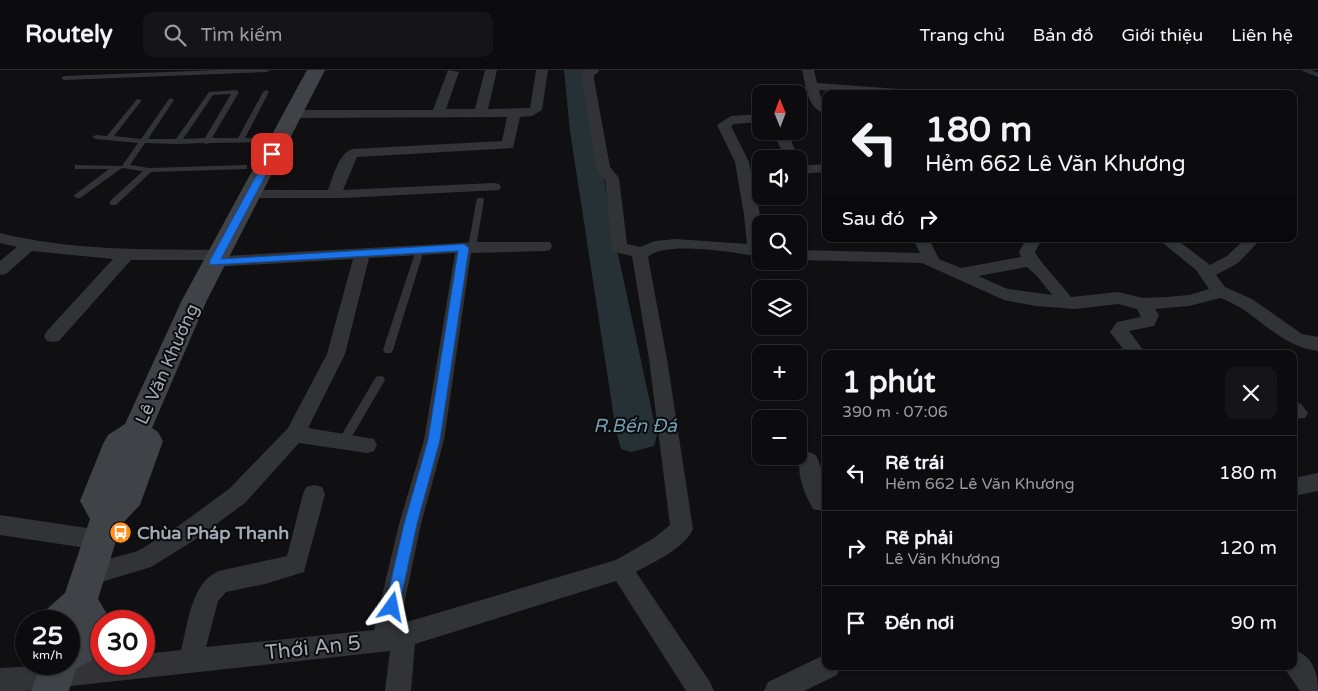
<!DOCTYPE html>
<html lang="vi">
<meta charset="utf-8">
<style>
:root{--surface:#0c0c0e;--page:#151517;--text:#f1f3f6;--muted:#9a9b9e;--line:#2c2c2e}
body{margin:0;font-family:"Varela Round",sans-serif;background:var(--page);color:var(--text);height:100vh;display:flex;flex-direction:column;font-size:19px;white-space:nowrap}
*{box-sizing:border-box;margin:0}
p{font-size:16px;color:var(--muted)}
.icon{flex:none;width:28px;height:28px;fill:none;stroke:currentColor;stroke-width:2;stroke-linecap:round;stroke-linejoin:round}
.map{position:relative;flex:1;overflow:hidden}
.drawer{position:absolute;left:822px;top:280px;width:475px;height:320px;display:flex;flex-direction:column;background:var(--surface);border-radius:10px;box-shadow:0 1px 4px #0004,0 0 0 1px var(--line)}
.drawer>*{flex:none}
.guide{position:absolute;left:822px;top:20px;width:475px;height:152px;border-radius:10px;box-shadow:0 1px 4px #0004,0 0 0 1px var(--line);background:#0c0c0e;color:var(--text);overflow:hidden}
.needle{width:32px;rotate:359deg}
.fabs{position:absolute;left:752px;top:15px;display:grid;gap:10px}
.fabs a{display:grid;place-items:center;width:55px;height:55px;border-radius:10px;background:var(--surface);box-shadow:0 1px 4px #0004,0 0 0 1px var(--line);font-size:25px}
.speed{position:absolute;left:15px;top:540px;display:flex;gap:10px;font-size:25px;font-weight:700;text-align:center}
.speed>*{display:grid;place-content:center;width:65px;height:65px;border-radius:50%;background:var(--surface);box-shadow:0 1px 4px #0004,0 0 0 1px var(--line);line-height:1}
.speed small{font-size:12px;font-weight:400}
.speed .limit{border:8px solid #d22;background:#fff;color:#111}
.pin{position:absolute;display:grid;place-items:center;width:42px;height:42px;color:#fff;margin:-21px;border-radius:10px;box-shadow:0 2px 8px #0006}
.me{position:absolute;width:55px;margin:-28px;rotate:12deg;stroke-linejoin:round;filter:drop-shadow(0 0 4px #0008)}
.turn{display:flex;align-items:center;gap:18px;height:105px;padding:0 20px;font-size:22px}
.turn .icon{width:65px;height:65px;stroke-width:2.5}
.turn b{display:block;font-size:35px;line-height:42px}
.then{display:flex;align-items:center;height:48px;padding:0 20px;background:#0003;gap:10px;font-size:19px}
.round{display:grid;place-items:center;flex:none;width:52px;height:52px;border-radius:10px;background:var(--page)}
.summary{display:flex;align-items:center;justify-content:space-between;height:85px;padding:0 20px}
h1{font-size:30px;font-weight:800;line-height:38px}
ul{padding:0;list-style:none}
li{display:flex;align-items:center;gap:15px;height:75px;padding:0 20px;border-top:1px solid var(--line)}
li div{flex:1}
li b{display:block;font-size:19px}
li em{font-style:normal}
header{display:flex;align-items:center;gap:30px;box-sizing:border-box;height:70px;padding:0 25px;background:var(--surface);border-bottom:1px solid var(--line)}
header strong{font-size:24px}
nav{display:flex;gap:28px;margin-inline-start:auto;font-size:18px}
.search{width:350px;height:45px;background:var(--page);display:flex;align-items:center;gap:12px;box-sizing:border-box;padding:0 18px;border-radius:10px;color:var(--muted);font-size:19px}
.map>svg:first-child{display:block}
</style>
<header>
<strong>Routely</strong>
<div class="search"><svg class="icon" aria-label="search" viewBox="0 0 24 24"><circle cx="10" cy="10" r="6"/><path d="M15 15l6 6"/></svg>Tìm kiếm</div>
<nav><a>Trang chủ</a><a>Bản đồ</a><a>Giới thiệu</a><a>Liên hệ</a></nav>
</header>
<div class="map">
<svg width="1318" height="621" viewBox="0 0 1318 621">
<rect width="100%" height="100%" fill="#101012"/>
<path fill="#263136" d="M564,0h22l24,147 47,218 -3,11 -23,6 -10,-3 -5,-18 -46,-300z"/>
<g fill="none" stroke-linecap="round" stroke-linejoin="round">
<path stroke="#263136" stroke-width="4" d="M1305,0l13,5"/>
<path fill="#313337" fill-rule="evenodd" d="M218,0h52l-3,2 -203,8 -3,-2 3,-2z
M236,20l3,2 -27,46h26l25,-46 3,-2 3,2 -24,46h38v4l-74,1 -3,1 -3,-1 -26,1 -32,-1 -15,22 19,3 95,-3h3v4l-96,3 -35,33h-6v-4l33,-30 -21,-3 -42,30h-3l-4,-2 36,-27h-34v-4l47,1 16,-23 -42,-4 -4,-2 4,-2 11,1 30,-37 5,1 -28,36 27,3 28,-40 2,-1 3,2 -26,39h28l33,-47zM231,24l-26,44 -22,1 30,-44z
M477,128h6l1,2 -8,47 -4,3 -4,-3z
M420,177l4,3 -31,100 -2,3h-6l-2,-3 33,-100z
M380,306l4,1 1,3 -38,65 -4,1 -4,-1 -1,-3 1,-3 37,-62z"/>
<path fill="#313337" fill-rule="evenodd" d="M448,0l11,2 -13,37h29l10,-39h12l-9,39 42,-1 6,-38h12l-6,40 -10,6 -12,1 -7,31 -156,9 -14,33 151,-7 5,1 2,3 -2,3 -156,8h-93l-7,-4 7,-4h78c5,-13 11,-38 25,-41l149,-8 5,-24 -213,1 -6,-4 6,-4h139z
M584,0h14l1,2 -5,3v4l16,88 9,11 8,66 13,3 15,-6 21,-2 71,5 -3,-29 -9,-53 -18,-37 14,-9 30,-2v8l-27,2 -3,2 18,36 11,53 1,42c-22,-4 -97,-17 -113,0l19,102 26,170c-9,20 -38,32 -57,43l74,110 4,9h-28l-70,-110 -201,63 -4,47h-26l5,-40 -365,40h-25v-23l69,-4v-3l32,-3v6h43v-10l37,-4c7,-26 10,-68 38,-79l68,-15 16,-62 3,-7 8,-2 8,2 3,7 -21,78 -39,12 -39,8 -8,9 -12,46 168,-17 25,-106 25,-84 31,-187 -86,5 -24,96 -37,74 66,11 3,6 -3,6 -7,2 -68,-10 -54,60 -52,38 -42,26 -63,19 -8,-3 -4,-8 4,-8 58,-16 39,-24 52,-38 59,-61 39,-74 26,-95 -139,8 -6,-1 -1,-6h-76l-72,81 -6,1 -6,-1 -3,-5 3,-5 66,-72 -81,-8 -26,23 -6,1v-14l17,-14 -17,-4v-10c72,18 144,16 217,17l6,1 1,5 255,-14h71l2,4 -2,4 -6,1 -73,2 -27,187 -23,84 -21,100 216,-64 38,-22 16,-13 -21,-166 -17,-103 -18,-4 -2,-4 -7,-68 -5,-4 -4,-9 -14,-88z
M802,0h12l3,13 96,7 6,4h-56l-44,-4 2,8 5,5v11c-19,-5 -20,-28 -24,-44z
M773,61h14l12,28h-14z
M826,94v8l-27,2v-8z
M913,169h16l10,20 22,9 60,-11 -2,-5 7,-13h16l-7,13c3,8 29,35 36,45l47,-5 25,6 23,-1 23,-2 20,-6 -13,-19 -38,-31h18l34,26 17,-9 18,-17h16l-23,24 -22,12 9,12 27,12 50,35 16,3v14c-40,-4 -62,-41 -98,-53l-31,8 -34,3 4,6 -5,11 -25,5 17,23h-19l-17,-22 7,-10 24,-5 -4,-8 -19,-5 -43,5 -39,-3 -32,-6 -82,-37 -123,-3v-10l121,3zM1027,197l10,9 15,19 -44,-6 -30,-13z
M1294,331l7,3 7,9 -3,5 -11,1z
M809,382l7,3c8,17 11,39 10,57l-13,-3c-8,-14 -19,-39 -11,-54z
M1318,403v18l-24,5v-18z
M0,445l100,15 8,3 3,7 -3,7 -8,3 -100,-15z
M1294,580c19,6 24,23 24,41h-18l-17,-25h11z
M826,584v12h14l-3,9 -33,16h-40l4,-9z"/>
<path fill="#3f4247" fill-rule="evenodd" d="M307,0h18l-118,230 -55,128 6,4 5,9 -23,64 -19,20 -23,74 9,15 -3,7h-3v11l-9,28 -16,9 -7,22h-38l10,-27h28v-43h-28l6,-12 18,-16 25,-74 -10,-18 23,-57 5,-9 17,-11 57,-124z"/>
</g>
<path fill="#1a73e8" stroke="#114b97" d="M272,81l5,3 -56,105 243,-15 5,4 -29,192 -23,84 -18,83 -2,5 -5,2 -5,-2 -2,-5 19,-83 24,-84 30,-189 -247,14 -2,-3 59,-108z"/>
<defs>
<symbol id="bus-disc" viewBox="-11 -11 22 22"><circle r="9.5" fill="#ff8e1b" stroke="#0b0b0d"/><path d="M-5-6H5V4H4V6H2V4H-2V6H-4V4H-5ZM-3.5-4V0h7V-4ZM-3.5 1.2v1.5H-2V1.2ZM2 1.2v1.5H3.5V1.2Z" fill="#fff"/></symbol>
</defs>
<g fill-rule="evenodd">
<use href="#bus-disc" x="108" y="450" width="25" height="25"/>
</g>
<g text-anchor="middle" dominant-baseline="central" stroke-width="4" stroke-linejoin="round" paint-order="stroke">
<g font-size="18" fill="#a0a9b4" stroke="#0b0b0d">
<text transform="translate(167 294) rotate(-66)">Lê Văn Khương</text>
</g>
<g font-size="18" font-weight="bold" fill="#a0a9b4" stroke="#0b0b0d" text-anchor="start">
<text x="137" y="463">Chùa Pháp Thạnh</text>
</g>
<g font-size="19" font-style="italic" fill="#749fb2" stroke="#0b0b0d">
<text x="635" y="356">R.Bến Đá</text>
</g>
<g font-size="21" fill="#a0a9b4" stroke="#0b0b0d">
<text transform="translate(313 578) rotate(-6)">Thới An 5</text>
</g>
</g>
</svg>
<div class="fabs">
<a><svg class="needle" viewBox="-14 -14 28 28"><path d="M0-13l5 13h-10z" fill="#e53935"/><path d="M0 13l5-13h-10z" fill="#9a9b9e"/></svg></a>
<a><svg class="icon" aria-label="sound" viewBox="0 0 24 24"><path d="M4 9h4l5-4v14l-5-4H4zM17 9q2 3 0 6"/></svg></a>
<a><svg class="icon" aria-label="search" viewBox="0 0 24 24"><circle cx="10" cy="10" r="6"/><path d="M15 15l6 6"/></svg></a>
<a><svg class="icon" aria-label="layers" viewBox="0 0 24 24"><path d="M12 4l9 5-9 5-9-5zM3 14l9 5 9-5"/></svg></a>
<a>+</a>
<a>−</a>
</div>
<div class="speed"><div>25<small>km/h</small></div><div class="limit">30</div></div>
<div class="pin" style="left:272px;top:84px;background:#d93025"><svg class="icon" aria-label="arrive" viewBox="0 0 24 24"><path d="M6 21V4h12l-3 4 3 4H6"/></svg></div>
<svg class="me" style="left:392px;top:537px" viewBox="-20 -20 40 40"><path d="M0-17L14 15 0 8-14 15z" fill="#1a73e8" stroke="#fff" stroke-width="4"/></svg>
<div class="guide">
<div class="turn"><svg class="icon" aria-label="left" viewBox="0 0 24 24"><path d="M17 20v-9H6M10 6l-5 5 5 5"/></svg><div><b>180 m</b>Hẻm 662 Lê Văn Khương</div></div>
<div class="then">Sau đó<svg class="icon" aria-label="right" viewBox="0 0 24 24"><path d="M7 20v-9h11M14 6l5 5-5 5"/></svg></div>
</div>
<section class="drawer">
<div class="summary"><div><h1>1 phút</h1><p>390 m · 07:06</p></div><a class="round"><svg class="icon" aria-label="close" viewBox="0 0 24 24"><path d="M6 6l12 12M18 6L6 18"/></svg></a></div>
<ul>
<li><svg class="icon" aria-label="left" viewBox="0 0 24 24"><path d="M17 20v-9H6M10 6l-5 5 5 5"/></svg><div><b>Rẽ trái</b><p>Hẻm 662 Lê Văn Khương</p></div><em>180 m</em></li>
<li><svg class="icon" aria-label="right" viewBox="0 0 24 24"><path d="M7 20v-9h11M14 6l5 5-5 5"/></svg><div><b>Rẽ phải</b><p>Lê Văn Khương</p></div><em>120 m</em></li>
<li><svg class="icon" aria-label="arrive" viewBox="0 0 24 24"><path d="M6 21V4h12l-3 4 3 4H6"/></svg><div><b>Đến nơi</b></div><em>90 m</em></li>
</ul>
</section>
</div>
